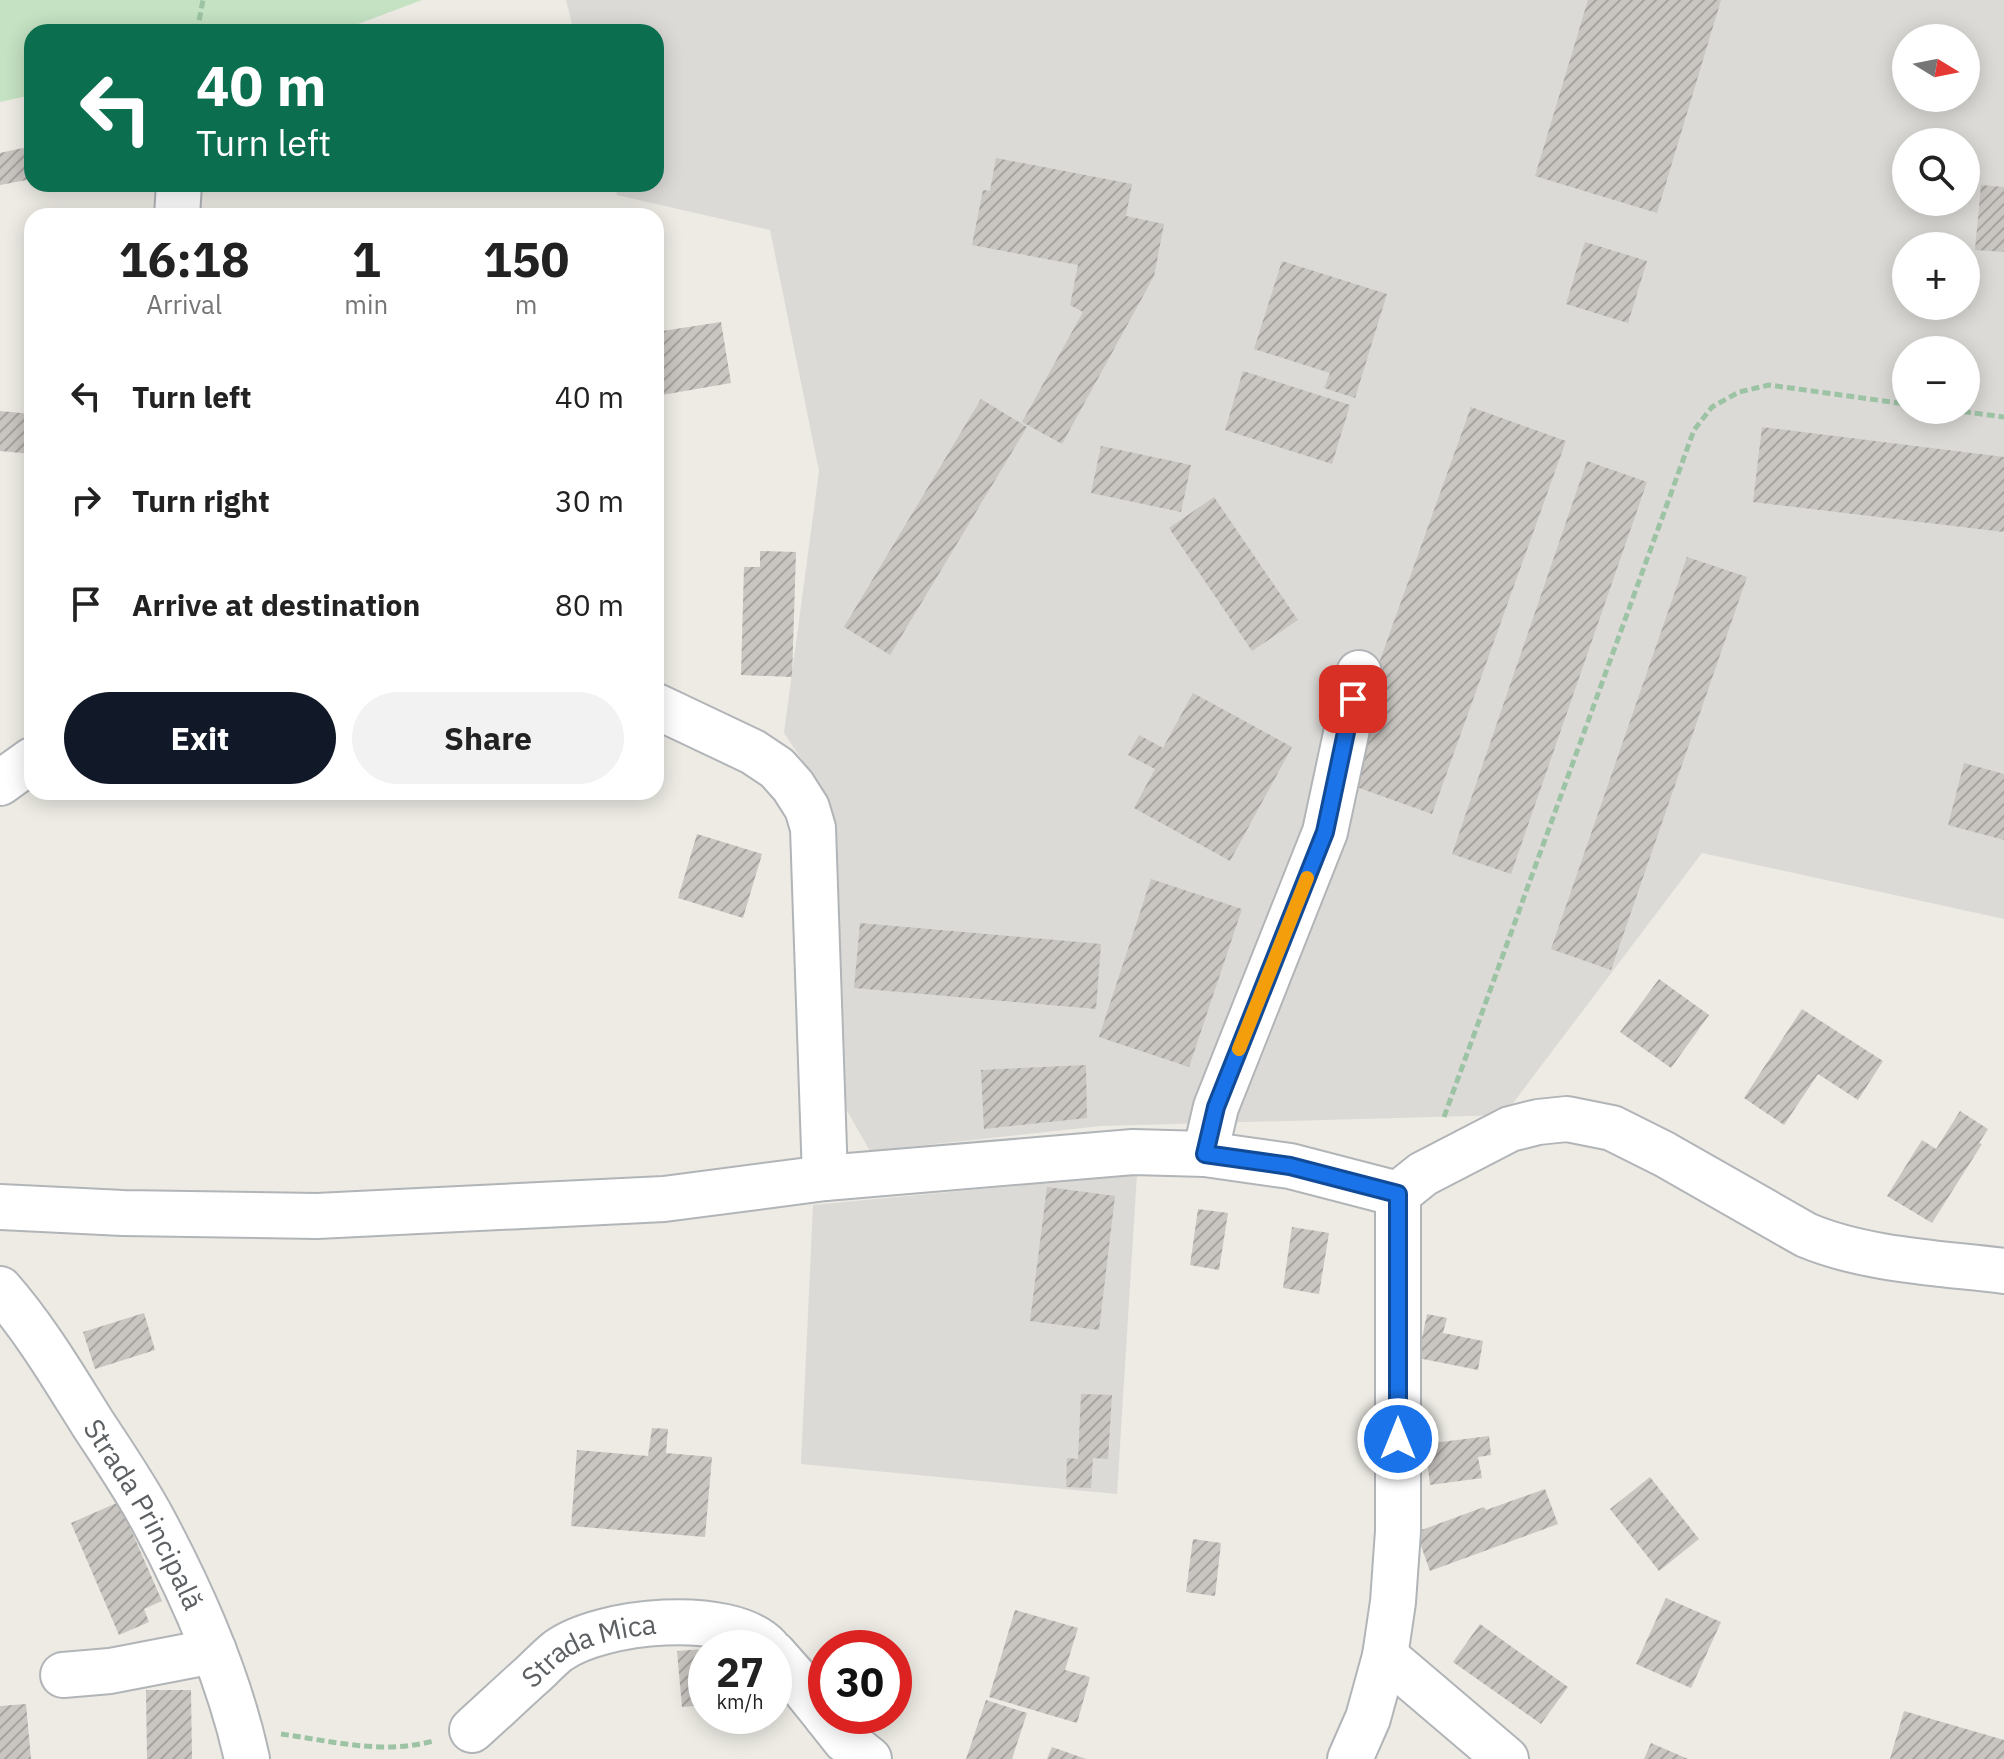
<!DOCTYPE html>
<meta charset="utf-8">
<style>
:root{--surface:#fff;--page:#f2f2f2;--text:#222;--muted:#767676;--accent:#111827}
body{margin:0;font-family:"IBM Plex Sans",sans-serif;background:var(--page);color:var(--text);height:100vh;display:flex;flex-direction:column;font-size:30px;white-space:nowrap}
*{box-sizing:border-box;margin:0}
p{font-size:26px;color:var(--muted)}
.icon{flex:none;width:44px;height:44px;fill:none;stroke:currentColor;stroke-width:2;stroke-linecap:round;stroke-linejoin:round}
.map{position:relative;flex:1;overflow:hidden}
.details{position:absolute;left:24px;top:208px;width:640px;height:592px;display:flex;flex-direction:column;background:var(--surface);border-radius:24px;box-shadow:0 4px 20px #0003}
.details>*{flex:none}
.guide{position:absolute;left:24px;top:24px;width:640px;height:168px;border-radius:24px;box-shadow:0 4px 20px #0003;background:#0b6e4f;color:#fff;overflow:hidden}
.needle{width:52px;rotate:100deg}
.fabs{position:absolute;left:1892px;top:24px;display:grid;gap:16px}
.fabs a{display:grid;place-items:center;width:88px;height:88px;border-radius:50%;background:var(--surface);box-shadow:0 4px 20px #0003;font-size:40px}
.speed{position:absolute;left:688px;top:1630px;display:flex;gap:16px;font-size:40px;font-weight:700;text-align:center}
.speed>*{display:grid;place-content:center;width:104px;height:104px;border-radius:50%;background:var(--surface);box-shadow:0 4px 20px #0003;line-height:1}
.speed small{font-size:20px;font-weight:400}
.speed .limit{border:12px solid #d22;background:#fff;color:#111}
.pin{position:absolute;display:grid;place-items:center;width:68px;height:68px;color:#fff;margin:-34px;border-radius:16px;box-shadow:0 4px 12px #0006}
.me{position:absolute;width:88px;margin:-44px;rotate:0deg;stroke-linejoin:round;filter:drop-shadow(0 0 6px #0008)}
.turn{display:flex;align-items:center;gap:28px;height:168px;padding:0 40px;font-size:36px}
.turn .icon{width:104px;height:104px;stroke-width:2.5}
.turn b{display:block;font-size:56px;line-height:68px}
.eta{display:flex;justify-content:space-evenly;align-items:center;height:136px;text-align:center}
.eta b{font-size:48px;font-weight:700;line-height:56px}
.action{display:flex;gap:16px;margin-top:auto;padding:16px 40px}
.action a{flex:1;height:92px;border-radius:48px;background:var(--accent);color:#fff;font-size:32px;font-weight:700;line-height:92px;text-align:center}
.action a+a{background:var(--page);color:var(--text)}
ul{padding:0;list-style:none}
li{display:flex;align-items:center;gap:24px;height:104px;padding:0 40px}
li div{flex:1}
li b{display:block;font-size:30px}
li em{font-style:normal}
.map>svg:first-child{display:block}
</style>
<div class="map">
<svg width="2004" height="1759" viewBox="0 0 2004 1759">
<defs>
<pattern id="building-hatch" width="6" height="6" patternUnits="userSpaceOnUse" patternTransform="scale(2)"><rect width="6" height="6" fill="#c9c5c1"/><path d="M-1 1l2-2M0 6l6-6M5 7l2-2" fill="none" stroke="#a6a3a0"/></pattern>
</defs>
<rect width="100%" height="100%" fill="#edebe4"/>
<path fill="#dcdad6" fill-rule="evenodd" d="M566,0h1438v919l-302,-66 -198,262 -403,11 -231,25 -27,-47 -15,-305 -44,-66 35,-262 -49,-241 -153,-35 -2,-11h41v-152h-82zM1906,38h60v60h-60zM1906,142h60v60h-60zM1906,246h60v60h-60zM1906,350h60v60h-60z
M1137,1174l-20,320 -316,-30 12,-259z"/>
<path fill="#c5e2c3" d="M0,0h422l-72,27 -22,5h-296v63l-32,7z"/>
<path fill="url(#building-hatch)" d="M1588,0h133l-64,213 -122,-37z
M32,146v33l-32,6v-32z
M996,158l136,26 -6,32 38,8 -10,52 -92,168 -40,-22 61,-110 -13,-7 8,-40 -106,-20 11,-55 7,1z
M1981,185l23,2v65l-29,-2z
M1585,242l62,19 -19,62 -62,-19z
M1282,261l105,33 -32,104 -31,-10 6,-15 -76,-24z
M721,322l10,61 -75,13v-64z
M1243,371l107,34 -18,59 -107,-34z
M981,399l46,28 -137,228 -46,-28z
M1471,407l95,34 -134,373 -95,-34z
M0,411l32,3v40l-32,-3z
M1762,427l242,30v75l-251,-30z
M1101,446l90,19 -10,47 -90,-19z
M1587,461l60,21 -136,392 -59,-20z
M1214,497l84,123 -46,31 -83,-123z
M760,551l36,1 -4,125 -51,-2 3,-108h16z
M1687,557l60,20 -136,393 -60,-21z
M1193,693l99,54 -62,114 -96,-53 21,-39 -27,-14 11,-20 24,13z
M1964,763l40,11v66l-56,-15z
M697,834l65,20 -19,64 -65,-20z
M1151,879l91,30 -53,158 -90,-30z
M860,923l241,21 -5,65 -242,-21z
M1659,979l50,36 -38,53 -51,-36z
M1802,1009l81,52 -25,39 -40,-26 -34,51 -40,-27z
M1086,1065l1,53 -103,11 -3,-59z
M1960,1111l28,18 -9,14 3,1 -50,79 -45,-27 35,-56 14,9z
M1047,1187l68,9 -16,134 -69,-9z
M1198,1209l30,4 -9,57 -29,-5z
M1292,1227l37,6 -10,61 -36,-6z
M144,1313l11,37 -60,19 -12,-37z
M1427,1314l20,4 -4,15 40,8 -5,29 -60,-12z
M1081,1394l31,1 -4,64 -15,-1 -2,30 -25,-1 1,-29 11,1z
M652,1428l16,1 -2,24 46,4 -7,80 -134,-11 6,-76 71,6z
M1489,1436l2,19 -13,2 4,21 -52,7 -5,-41z
M1650,1477l49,62 -40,32 -49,-62z
M1545,1489l13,35 -128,47 -14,-39 68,-25 2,3z
M119,1502l43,99 -18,8 5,13 -30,13 -48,-112z
M1193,1539l28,4 -6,53 -29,-4z
M1666,1598l55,24 -30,66 -55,-24z
M1015,1610l63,18 -13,42 25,7 -13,46 -88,-26z
M1480,1624l88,63 -27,37 -88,-62z
M706,1649v56l-24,2 -5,-56z
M146,1690h45l1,69h-45z
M986,1700l41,13 -15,46h-46z
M26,1704l5,55h-31v-53z
M1904,1711l100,29v19h-114z
M1651,1743l37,16h-44z
M1052,1747l34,12h-39z"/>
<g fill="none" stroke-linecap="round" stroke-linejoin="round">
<defs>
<g id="minor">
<path d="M177,216l2,-32"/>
<path d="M656,706l97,46 24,16 16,18 14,22 6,20 12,350"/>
<path d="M0,783l32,-23"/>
<path d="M1205,1154l11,-47 109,-275 34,-159"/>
<path d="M1398,1194l25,-20 87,-45 28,-7 29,-3 45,9 52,26 142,81c59,25 134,28 198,36"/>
<path d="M0,1207l123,6 194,3 347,-17 161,-21 308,-26 72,2 85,12 108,28"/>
<path id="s1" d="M0,1289c36,41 64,89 93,135 21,32 43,64 61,98 40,75 75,154 93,237"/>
<path d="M774,1654l23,26 29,36"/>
<path d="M1385,1656l121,103"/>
<path d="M63,1675l47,-4 104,-20"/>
<path d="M826,1716l19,24 24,19"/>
<path id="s2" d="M472,1730c20,-18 39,-36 59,-54 9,-8 18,-18 27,-25 42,-31 172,-44 210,-3"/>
<path d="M1350,1759l18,-41 17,-62 8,-54 5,-71v-337"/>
</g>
</defs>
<use href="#minor" stroke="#b1b5b8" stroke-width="48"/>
<path stroke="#9dc3a5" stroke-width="5" stroke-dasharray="8 4" stroke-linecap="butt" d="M197,32l6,-32
M1951,410l53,7
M1444,1117l250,-687 18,-23 27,-15 30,-7 137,19
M281,1734c50,7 103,21 152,7"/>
<use href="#minor" stroke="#fff" stroke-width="44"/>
</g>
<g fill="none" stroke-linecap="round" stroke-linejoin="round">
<defs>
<path id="route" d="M1353,699l-28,133 -109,275 -11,47 85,12 108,28v245"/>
</defs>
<use href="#route" stroke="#114b97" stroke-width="20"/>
<use href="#route" stroke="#1a73e8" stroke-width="14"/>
<path stroke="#f59e0b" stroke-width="14" d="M1239,1049l68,-171"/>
</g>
<g text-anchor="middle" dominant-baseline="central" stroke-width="6" stroke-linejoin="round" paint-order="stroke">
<g font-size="28" fill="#5c6063" stroke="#fff">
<text stroke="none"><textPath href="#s1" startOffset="268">Strada Principală</textPath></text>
<text stroke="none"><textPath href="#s2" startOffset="146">Strada Mica</textPath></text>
</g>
</g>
</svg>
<div class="fabs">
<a><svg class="needle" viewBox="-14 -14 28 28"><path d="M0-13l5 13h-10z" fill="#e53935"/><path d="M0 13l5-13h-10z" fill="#767676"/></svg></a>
<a><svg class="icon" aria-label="search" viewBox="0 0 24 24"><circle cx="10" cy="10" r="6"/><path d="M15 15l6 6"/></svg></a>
<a>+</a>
<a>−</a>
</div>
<div class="speed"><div>27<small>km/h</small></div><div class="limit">30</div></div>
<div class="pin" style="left:1353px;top:699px;background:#d93025"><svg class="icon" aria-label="arrive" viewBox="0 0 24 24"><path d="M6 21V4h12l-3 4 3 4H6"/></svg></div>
<svg class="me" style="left:1398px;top:1439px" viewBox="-20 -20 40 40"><circle r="17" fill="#1a73e8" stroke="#fff" stroke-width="3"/><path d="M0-11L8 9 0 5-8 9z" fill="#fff"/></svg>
<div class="guide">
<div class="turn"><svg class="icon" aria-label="left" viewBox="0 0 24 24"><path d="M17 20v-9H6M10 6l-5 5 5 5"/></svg><div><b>40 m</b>Turn left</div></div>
</div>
<section class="details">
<div class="eta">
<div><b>16:18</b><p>Arrival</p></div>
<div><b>1</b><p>min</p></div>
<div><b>150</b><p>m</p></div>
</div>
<ul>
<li><svg class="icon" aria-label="left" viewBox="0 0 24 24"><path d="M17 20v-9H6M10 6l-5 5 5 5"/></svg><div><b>Turn left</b></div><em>40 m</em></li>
<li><svg class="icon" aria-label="right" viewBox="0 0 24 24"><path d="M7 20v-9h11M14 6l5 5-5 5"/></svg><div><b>Turn right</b></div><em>30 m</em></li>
<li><svg class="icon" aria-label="arrive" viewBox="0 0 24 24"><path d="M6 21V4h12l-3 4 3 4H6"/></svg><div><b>Arrive at destination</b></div><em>80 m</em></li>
</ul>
<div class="action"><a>Exit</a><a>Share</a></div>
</section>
</div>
